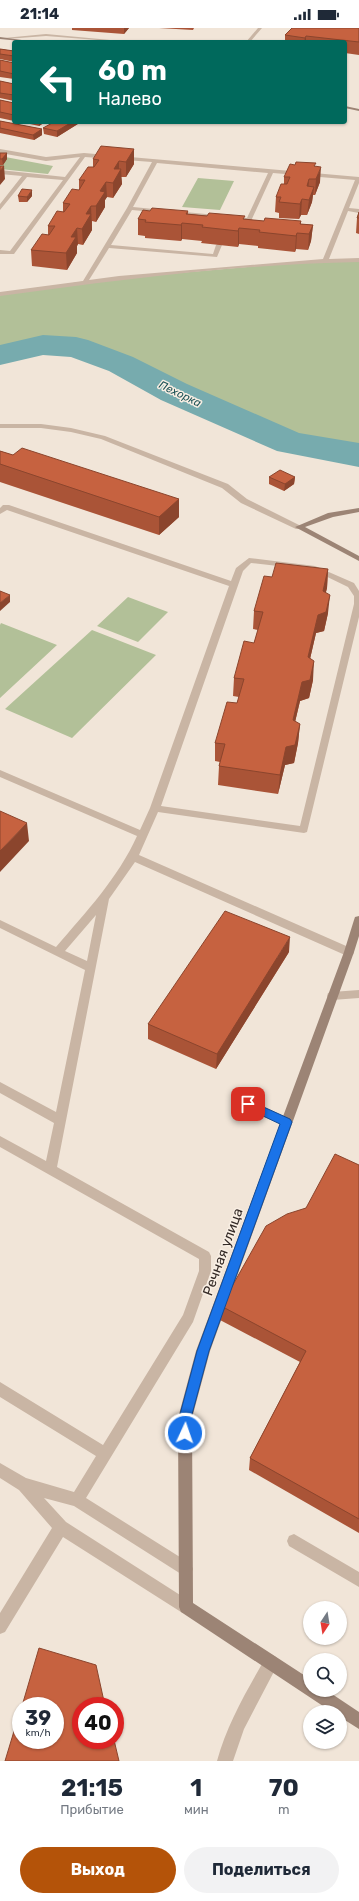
<!DOCTYPE html>
<html lang="ru">
<meta charset="utf-8">
<style>
:root{--surface:#fff;--page:#f2f2f3;--text:#1f2937;--muted:#747a83;--accent:#b45309}
body{margin:0;font-family:Rubik,sans-serif;background:var(--page);color:var(--text);height:100vh;display:flex;flex-direction:column;font-size:15px;white-space:nowrap}
*{box-sizing:border-box;margin:0}
p{font-size:13px;color:var(--muted)}
.icon{flex:none;width:22px;height:22px;fill:none;stroke:currentColor;stroke-width:2;stroke-linecap:round;stroke-linejoin:round}
.map{position:relative;height:1733px;overflow:hidden}
.details{display:flex;flex-direction:column;background:var(--surface);flex:1}
.details>*{flex:none}
.top-card{position:absolute;left:12px;top:12px;width:335px;height:84px;border-radius:4px;box-shadow:0 1px 3px #0004;background:#00695c;color:#fff;overflow:hidden}
.needle{width:26px;rotate:192deg}
.fabs{position:absolute;left:303px;top:1573px;display:grid;gap:8px}
.fabs a{display:grid;place-items:center;width:44px;height:44px;border-radius:50%;background:var(--surface);box-shadow:0 1px 3px #0004;font-size:20px}
.speed{position:absolute;left:12px;top:1669px;display:flex;gap:8px;font-size:20px;font-weight:700;text-align:center}
.speed>*{display:grid;place-content:center;width:52px;height:52px;border-radius:50%;background:var(--surface);box-shadow:0 1px 3px #0004;line-height:1}
.speed small{font-size:10px;font-weight:400}
.speed .limit{border:6px solid #d22;background:#fff;color:#111}
.pin{position:absolute;display:grid;place-items:center;width:34px;height:34px;color:#fff;margin:-17px;border-radius:8px;box-shadow:0 2px 6px #0006}
.me{position:absolute;width:44px;margin:-22px;rotate:3deg;stroke-linejoin:round;filter:drop-shadow(0 0 3px #0008)}
.turn{display:flex;align-items:center;gap:14px;height:84px;padding:0 20px;font-size:18px}
.turn .icon{width:52px;height:52px;stroke-width:2.5}
.turn b{display:block;font-size:28px;line-height:34px}
.eta{display:flex;justify-content:space-evenly;align-items:center;height:68px;text-align:center}
.eta b{font-size:24px;font-weight:700;line-height:28px}
.action{display:flex;gap:8px;margin-top:auto;padding:8px 20px}
.action a{flex:1;height:46px;border-radius:24px;background:var(--accent);color:#fff;font-size:16px;font-weight:700;line-height:46px;text-align:center}
.action a+a{background:var(--page);color:var(--text)}
.status{display:flex;justify-content:space-between;align-items:center;height:28px;padding:0 20px;background:var(--surface);direction:ltr}
.status svg{height:11px;fill:currentColor}
.map>svg:first-child{display:block}
</style>
<div class="status"><b>21:14</b><svg viewBox="0 0 49 12"><path d="M0 12V9h3v3zM5 12V6h3v6zM10 12V3h3v9zM15 12V0h3v12zM26 1h20v11H26zM47 4h2v5h-2z"/></svg></div>
<div class="map">
<svg width="359" height="1733" viewBox="0 0 359 1733">
<rect width="100%" height="100%" fill="#f1e5d8"/>
<path fill="#b2c098" d="M0,128l53,10 -5,8 -48,-5v-4h3z
M198,150l36,3 -14,29 -38,-3z
M359,232v195l-70,-12 -115,-51 -53,-28 -45,-17 -33,-2 -43,10v-61l86,-13 229,-20z
M128,569l40,15 -30,30 -41,-16z
M1,595l56,22 -57,53v-73z
M92,602l64,25 -84,83 -67,-29z"/>
<g fill="none" stroke-linecap="round" stroke-linejoin="round">
<path fill="#77abae" fill-rule="evenodd" d="M43,307l33,2 12,3 45,17 54,27 112,49 60,10v24l-82,-16 -116,-51 -52,-29 -38,-14 -28,-2 -43,10v-20z"/>
<path fill="#c9b5a4" fill-rule="evenodd" d="M258,0h4l-12,14h-4z
M46,6l75,7 2,1 -77,-6 -40,3 -2,-1z
M0,121l46,8 38,-4 275,24v6l-10,25 10,1v4l-11,-2 -19,48 30,-1v4c-120,2 -240,18 -359,34v-4l83,-11 44,-73 25,-46 -67,-5 -71,97h-14v-4l10,1 53,-71 -36,-3 -27,33v-6l22,-28 -22,-2v-4l65,7 15,-20 -34,4 -46,-8zM157,135l111,10 -21,45 -114,-11zM273,145l82,7 -32,79 -204,17 -30,4 20,-32 108,9 5,-12 -3,-2 -3,2 -3,9 -102,-9 21,-35 119,11z
M0,396h41l30,4 34,8 123,48 19,15 56,28 -4,2h-3l-55,-26 -19,-15 -121,-49 -30,-7 -30,-4h-41z
M3,477h6l222,76 5,-13 13,-10 66,8 39,17 5,8v26l-52,215 -3,1 -146,-21 -19,43 214,94 1,3 -1,3h-8l-210,-93 -26,37 -52,268 152,85 2,4v15l-18,51 -107,176 105,66 2,5 -2,5 -5,2 -5,-2 -107,-68 -30,-8 22,24 125,80 2,5 -2,5 -5,2 -5,-2 -118,-75 -58,95 -5,2v-21l52,-85 -33,-38 -19,-12v-15l26,15 48,14 22,-36 -96,-59v-15l103,63 80,-130 16,-44v-12l-199,-112v-11l46,25 8,-38 -54,-30v-11l56,30 29,-142 -85,-42v-8l56,27c30,-35 62,-69 81,-111l-137,-59v-7l140,60 10,-22 79,-222 -222,-76 -7,4v-6zM251,535l62,7 35,17 6,9v8l-54,222 -139,-20 82,-235zM96,887l-9,46 -22,-10z
M359,962v8l-27,2 -4,-1 -1,-3 1,-3 4,-1z
M248,1071l42,20 2,3 -2,3 -4,2 -4,-2 -38,-18 -2,-3 2,-3z
M294,1506l65,38v15l-70,-41 -2,-5 2,-5z
M271,1626l5,3 3,5 -35,67 -11,32h-16c10,-37 30,-71 49,-104z"/>
<path fill="#9c8475" fill-rule="evenodd" d="M0,9l29,4 2,1 -31,-3z
M345,78l14,3v2l-14,-3z
M359,480v4l-26,5 -28,10 54,29v5l-64,-34 33,-14z
M359,888v20l-5,16 -144,399 -18,67 1,185 117,76v11h16l33,22v17l-19,-12v-5h-8l-151,-100 -2,-5 -1,-189 18,-67 148,-399 10,-32 1,-3z"/>
</g>
<path fill="#aa5437" d="M72,0h57l-5,6 -52,-4z
M159,0h35l-1,2z
M359,0v27l-14,-2v-11h-60v-7z
M0,21l14,2v11l-14,-3z
M0,32l14,3v16l-14,-2z
M0,53l14,3v17l-14,-3z
M0,72l14,3v18l-14,-3z
M0,93l42,8v6l-8,5 -34,-7z
M21,94h24l-6,4z
M81,94l-24,15 -13,-3 -1,-6z
M134,121v15l-8,13h-5l1,7 -9,14 -6,-1 -2,3v7l-9,15 -4,-1v9l-9,15 -5,-1 -1,2v7l-10,17 -35,-4 -1,-16 17,-15v-9l15,-14v-9l16,-13v-10l14,-13v-8z
M0,125h7v6l-4,6h-3z
M315,138l5,16 -5,13h-2l-1,7 -5,13h-6l-2,4 -20,-1v-5l-4,-1 1,-15 8,-13v-7z
M18,168h14l-5,6h-8z
M150,183h38v3l76,7h37v3l12,1 -2,16 -3,9 -12,-1 -1,3 -37,-4v-2l-19,-2 -1,3 -37,-4 1,-2 -20,-2 -1,2 -36,-3v-2l-7,-1v-16z
M359,184v22l-3,-1 1,-15z
M0,423l13,4 166,44v18l-20,18 -159,-53z
M269,449h26l-1,7 -10,7 -15,-7z
M328,541l-1,19 -1,4 2,21 -4,18 -8,2 -6,26 3,21 -4,18 -9,3 -5,21 5,2 -2,19 -4,20 -9,2 -7,29 -60,-9 1,-19 1,-4 -5,-1v-18l22,-40 2,-6 -6,-1 1,-18 20,-35 4,-13 -5,-1 1,-18 18,-34z
M289,924l-73,117 -68,-30v-15z
M359,1137v368l-110,-63 1,-12 50,-96 -80,-42 1,-14 85,-98z"/>
<path fill="#8b452d" d="M124,0h5l-5,6z
M306,8v6h-2l1,-4z
M39,94h6l-6,4z
M72,94h9l-24,15v-6z
M42,101v6l-8,5 -1,-5z
M134,121v15l-8,13v-15z
M7,125v6l-4,6 -1,-6z
M119,133v11l2,-3 1,15 -9,14v-15l1,-14z
M4,138l1,13 -5,6v-14z
M321,139l-1,15 -5,13 1,-16z
M309,151l-1,15 -1,-8z
M106,154l1,15 -2,3v7l-9,15v-16l4,-15z
M314,159l-2,15 -5,13 2,-15z
M32,162v6l-5,6v-5z
M302,171l-1,16 -2,4 1,-15z
M91,178l1,24 -9,15 -1,-16 4,-15z
M182,195v16l-1,2v-16z
M313,197l-2,16 -3,9 1,-16z
M77,200l1,16 -1,2v7l-10,17 -1,-17 5,-16z
M239,200v16l-1,3v-16z
M297,205l-1,16 -1,3 1,-16z
M295,449l-1,7 -10,7 1,-7z
M179,471v18l-20,18v-18z
M328,541l-1,19 -6,21 2,-18z
M10,567v7l-10,9v-8z
M330,567l-2,18 -4,18 -8,2 -10,43 2,-19 10,-42z
M314,633l-1,19 -4,18 -9,3 -9,38 2,-19 9,-38z
M300,696l-2,19 -4,20 -9,2 -7,29 2,-19 6,-28z
M27,795l2,18 -29,31v-21z
M290,909l-1,15 -73,117 1,-15z"/>
<path fill="#c66240" stroke="#8b452d" d="M292,0h67v14l-53,-6 -1,2 -20,-3z
M0,21l14,2v5l-14,-2z
M0,32l14,3v11l-14,-3z
M0,53l14,3v11l-14,-2z
M0,72l14,3v12l-14,-3z
M0,93l42,8 -9,6 -33,-7z
M54,94h18l-15,9 -14,-3z
M101,118l33,3 -8,13 -7,-1 -5,8h7l-8,14 -7,-1 -6,9 5,1 -9,14h-5l-5,8h5l-9,15 -5,-1 -6,9h5l-10,16 -35,-3 11,-16 7,1 6,-9h-7l9,-15 7,1 6,-8 -7,-1 9,-14 7,1 6,-10h-6l9,-13h6l5,-7 -6,-1z
M0,125h7l-5,6h-2z
M296,134l20,1 -2,3 7,1 -5,12h-7l-2,7 7,1 -5,13 -7,-1 -2,5 -21,-2 2,-5h-5l5,-13h6l3,-7h-6l6,-13 5,1z
M0,138h4l-4,5z
M22,161l10,1 -5,7 -9,-1z
M152,180l36,3 -2,3 21,2 2,-3 36,3 -2,3 21,2 1,-3 36,3 -1,3 13,1 -4,9 -12,-1 -1,3 -37,-4 1,-2 -21,-2 -1,3 -36,-4 1,-2 -21,-2 -1,2 -36,-3 1,-2 -8,-1 5,-9 7,1z
M359,184v6h-2z
M22,420l157,51 -20,18 -159,-53v-13l13,4z
M280,442l15,7 -10,7 -16,-7z
M276,535l52,6 -5,22 7,4 -4,17 -8,3 -10,42 6,4 -4,19 -8,2 -9,38 7,4 -5,21 -9,2 -6,28 -61,-9 6,-22 -10,-1 12,-41 10,1 7,-24 -10,-1 10,-37 10,2 9,-31 -9,-1 10,-35 8,1z
M0,563l10,4 -10,8z
M0,783l27,12 -27,28z
M225,883l65,26 -73,117 -69,-30z
M335,1126l24,11v354l-109,-61 56,-107 -85,-45 45,-80 21,-12 19,-6z
M39,1620l57,17 9,41h-24v34h33l5,21h-114l16,-53v32h34v-34h-33z"/>
<path fill="#1a73e8" stroke="#114b97" d="M248,1072l42,19 2,3 -83,229 -18,67v15l-1,4 -5,2 -4,-2 -2,-4v-15l18,-67 83,-227 -36,-17 -1,-3 1,-3z"/>
<g text-anchor="middle" dominant-baseline="central" stroke-width="3" stroke-linejoin="round" paint-order="stroke">
<g font-size="11" font-style="italic" fill="#1b5155" stroke="#f9efe4">
<text transform="translate(180 366) rotate(26)">Пехорка</text>
</g>
<g font-size="14" fill="#342a26" stroke="#f9efe4">
<text transform="translate(223 1224) rotate(-70)">Речная улица</text>
</g>
</g>
</svg>
<div class="fabs">
<a><svg class="needle" viewBox="-14 -14 28 28"><path d="M0-13l5 13h-10z" fill="#e53935"/><path d="M0 13l5-13h-10z" fill="#747a83"/></svg></a>
<a><svg class="icon" aria-label="search" viewBox="0 0 24 24"><circle cx="10" cy="10" r="6"/><path d="M15 15l6 6"/></svg></a>
<a><svg class="icon" aria-label="layers" viewBox="0 0 24 24"><path d="M12 4l9 5-9 5-9-5zM3 14l9 5 9-5"/></svg></a>
</div>
<div class="speed"><div>39<small>km/h</small></div><div class="limit">40</div></div>
<div class="pin" style="left:248px;top:1076px;background:#d93025"><svg class="icon" aria-label="arrive" viewBox="0 0 24 24"><path d="M6 21V4h12l-3 4 3 4H6"/></svg></div>
<svg class="me" style="left:185px;top:1405px" viewBox="-20 -20 40 40"><circle r="17" fill="#1a73e8" stroke="#fff" stroke-width="3"/><path d="M0-11L8 9 0 5-8 9z" fill="#fff"/></svg>
<div class="top-card">
<div class="turn"><svg class="icon" aria-label="left" viewBox="0 0 24 24"><path d="M17 20v-9H6M10 6l-5 5 5 5"/></svg><div><b>60 m</b>Налево</div></div>
</div>
</div>
<section class="details">
<div class="eta">
<div><b>21:15</b><p>Прибытие</p></div>
<div><b>1</b><p>мин</p></div>
<div><b>70</b><p>m</p></div>
</div>
<div class="action"><a>Выход</a><a>Поделиться</a></div>
</section>
